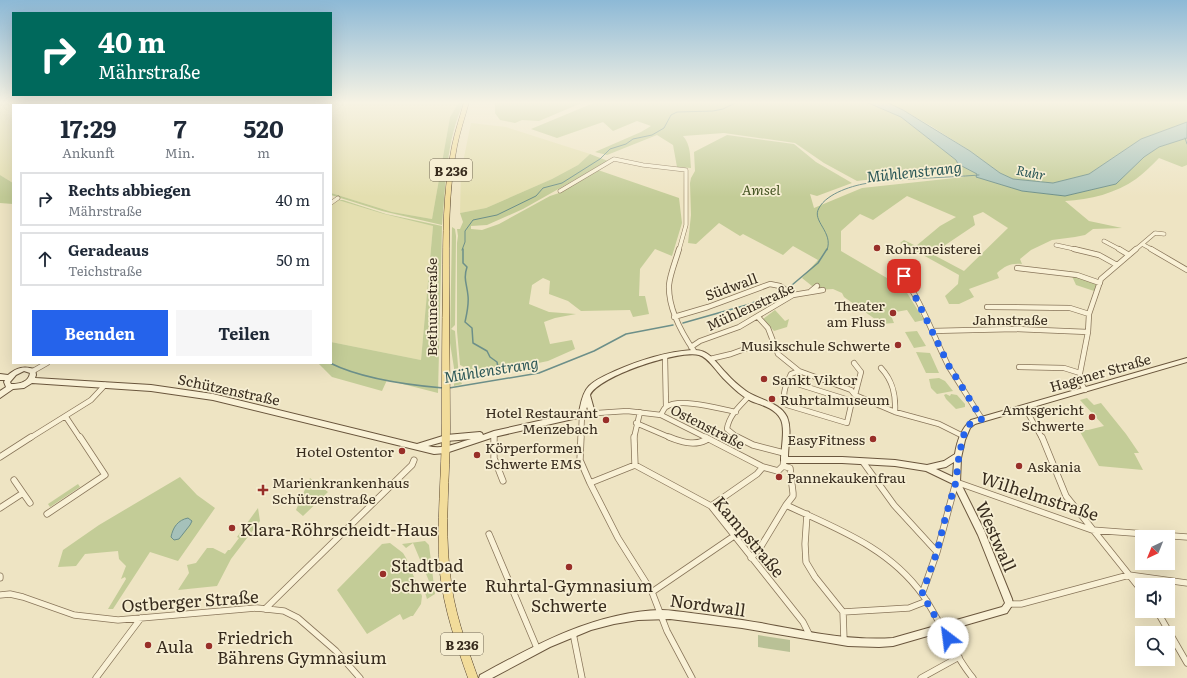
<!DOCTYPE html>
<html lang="de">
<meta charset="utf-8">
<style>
:root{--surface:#fff;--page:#f6f6f7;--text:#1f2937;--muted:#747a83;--line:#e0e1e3;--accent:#2563eb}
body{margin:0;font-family:Literata,serif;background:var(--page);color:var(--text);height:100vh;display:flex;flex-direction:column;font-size:15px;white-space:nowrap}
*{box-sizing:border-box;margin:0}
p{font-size:13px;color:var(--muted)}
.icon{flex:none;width:22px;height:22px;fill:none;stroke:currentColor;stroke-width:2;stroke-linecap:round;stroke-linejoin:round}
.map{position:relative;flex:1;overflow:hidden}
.side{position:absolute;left:12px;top:104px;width:320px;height:260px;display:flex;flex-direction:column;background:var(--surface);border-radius:0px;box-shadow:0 4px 16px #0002}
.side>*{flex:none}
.top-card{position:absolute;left:12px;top:12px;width:320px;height:84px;border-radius:0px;box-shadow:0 4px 16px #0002;background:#00695c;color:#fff;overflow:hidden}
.needle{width:26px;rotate:223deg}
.tools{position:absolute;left:1135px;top:530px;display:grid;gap:8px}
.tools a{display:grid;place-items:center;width:40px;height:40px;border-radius:0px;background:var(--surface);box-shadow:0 4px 16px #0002;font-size:20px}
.pin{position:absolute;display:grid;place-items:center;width:34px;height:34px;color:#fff;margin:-17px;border-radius:8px;box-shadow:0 2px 6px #0006}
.me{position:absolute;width:44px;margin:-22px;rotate:330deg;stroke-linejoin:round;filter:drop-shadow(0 0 3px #0008)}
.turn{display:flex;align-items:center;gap:14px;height:84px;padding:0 20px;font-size:18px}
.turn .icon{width:52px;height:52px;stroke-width:2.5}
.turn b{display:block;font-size:28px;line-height:34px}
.eta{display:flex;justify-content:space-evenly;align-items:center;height:68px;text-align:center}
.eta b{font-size:24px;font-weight:700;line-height:28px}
.cta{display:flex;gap:8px;margin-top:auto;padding:8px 20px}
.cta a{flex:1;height:46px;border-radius:0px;background:var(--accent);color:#fff;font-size:16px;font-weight:700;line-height:46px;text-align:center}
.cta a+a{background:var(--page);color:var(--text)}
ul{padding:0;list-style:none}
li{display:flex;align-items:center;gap:12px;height:54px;margin:0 8px 6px;padding:0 12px;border:2px solid var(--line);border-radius:0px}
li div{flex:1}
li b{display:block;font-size:15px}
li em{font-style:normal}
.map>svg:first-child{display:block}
</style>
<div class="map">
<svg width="1187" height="678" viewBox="0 0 1187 678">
<rect width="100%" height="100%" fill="#eee4c3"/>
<path fill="#e4dfb0" d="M0,102h51l3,3h-41v78l-13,-8z
M67,102h84l-4,3h-75z
M155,102h304l-9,15 -18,102 -40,-7 -61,-19v-88h-180z
M471,123l35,4 84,27 -12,11 -26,14 -66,29 -26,5 1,-41z
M338,200l46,14 49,12 -12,134 -90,-18v-138z"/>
<path fill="#c3cc97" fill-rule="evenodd" d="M459,102h5c-18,38 -18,82 -22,123l-60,-14 -51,-16v-2l61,19 40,7 18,-102z
M495,102h89l-45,19 -17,-1 -7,3 -15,-3 -5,-7z
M596,102h270l35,15 55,43 2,4 19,10v3l45,14 43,5 51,-12 28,-27 15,-10 28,-9v27l-5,2 -23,-9c-7,7 -15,15 -23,21 -20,14 -46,21 -71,22l24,20 33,7 -29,1 -8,6 -10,2 -23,3 -21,10 -11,9 2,5c-11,-1 -17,2 -25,9l2,5 -30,11 5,8 -15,7h-10l-4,-8 13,-12 1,-9 -45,-25h-1l-13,-7 4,-3 12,6 24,-20 16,-9 -49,-21 -34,24 -13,-6 -19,17v20l63,37 20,32 -9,2 -8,-12 -17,3 4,10 -12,1 -38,-27 -2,-4 -9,-4 -16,1 -15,-12 16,-18 -25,-14 -10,9 -40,-21 -3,2 -21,-13 -23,21 -8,-1 3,-28 -1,-32 1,-5 4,-7 -1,-19 33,-17 67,9 22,18 36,21 -35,13 -7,-2 4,14 48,-20 102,-11 -7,-11 -6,-1 -1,5 -93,11 -33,-18 -29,-20 -71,-10 -41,3c8,9 7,21 8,32l-14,-1 -4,-22 -16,-10 -50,20 -12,-3 46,-20 10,-6 -14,-5 -24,10 -10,-9 -46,16 -26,-9zM983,212l25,16 -44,43 -32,-17 43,-29 -2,-9z
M886,102h301v20l-46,17 -52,35 -36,9 -40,-4 -13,-6 -30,-22 -39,-25 -28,-16z
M590,154l18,7 -85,48 -36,16 -16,1v3l11,1 17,-6 51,-28 12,-4 36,-22 81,28 3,25 -10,33 -17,-7 -15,20 -1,27h6l4,18 -16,3 -3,-7 -49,1 -13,-10 -19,-7 1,-13 -7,-3 -11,7 -3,19 20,8 27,2 -21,4 -11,4 6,22 22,-4 3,9 -27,12 -39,8 -36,2 -13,-6 -3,-34v-88l1,-7 -1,-7h3l3,-7 -3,-9 26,-5 66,-29 26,-14z
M0,175l13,8v21l-13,-1z
M338,200h5l43,14 56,12 -4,167 -51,-13 -5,11 -50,-14 -14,-14h13v-21l90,18 12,-134 -49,-12z
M452,227l3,2 1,7 -1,89 -4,4 4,2 4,46 3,7 -8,2v-18l-4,-25z
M1071,274l27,8 -4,9 -18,-6z
M775,310l10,11 4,-2 -2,8 -13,4 -11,-12z
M917,331l9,15 -12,2 -9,-16z
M916,352l14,1 9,20h-13z
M939,378l6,3 8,10 -16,3 -6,-6 -2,-9z
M946,394l4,2 1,-2 6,1 8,9v3l-9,2 -10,-10 -2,-4z
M1087,398l7,7 7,-2 25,31 13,19h-5l9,17 -44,-4 -20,-36h9l16,-4 -24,-26z
M180,477l17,18 18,13 -37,53 -28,-9 -37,57h-5l18,-30 -1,-2 -4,2 5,-13 -7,-7 -1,-8 -33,3 -9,12 -18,1 5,-17 36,-25z
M310,478l18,14 -25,24 -7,-6z
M78,484l2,3 -30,20 -2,-3z
M258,508l2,13 -29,38 -14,27 -39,4 11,-17 -2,-8 9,-2 11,-15h6l12,6 3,-4h2l9,-12 -2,-1z
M425,541l4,4 6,49 -8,5 -4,-13 6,-5 -16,-38 -7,5 -4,-4z
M390,543l13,10 3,5 16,38 -1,8 -8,12h-2l-8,4 -3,-6 -33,20 -30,-44 45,-46z"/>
<path fill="#b9c196" d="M758,635l32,5v12l-32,-5z"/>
<path fill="#a5c1ba" stroke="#6c8f89" d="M866,102h20l17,8 67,41 30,22 13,6 40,4 36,-9 52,-35 46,-17v16l-28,9 -15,10 -28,27 -51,12 -43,-5 -46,-14 1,-3 -19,-10 -2,-4 -55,-43z
M188,518l4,3 -2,4 -11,14 -5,1 -3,-3c2,-10 7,-17 17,-19z"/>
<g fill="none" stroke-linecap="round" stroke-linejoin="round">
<path stroke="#6c8f89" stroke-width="1" d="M64,102l3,3
M1185,138l2,6
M462,250l3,-8v-11l8,-11 24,-5 39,-19 7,-8 19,-5 38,-24 10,-10 16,-5 7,-5 19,-4 12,-7 7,-13 6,-3 36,-1 10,-2 14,-7
M827,250c7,-18 -16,-29 -8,-42 8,-15 35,-23 50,-25 36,-5 74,-5 110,-8"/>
<path stroke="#6c8f89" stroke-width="1.5" d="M463,249v14l4,4c-4,12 0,17 1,29 1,9 -1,17 -3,26l7,6 1,15 14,8 3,6 7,5 1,5
M792,285l26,-22 9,-14
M683,323l67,-19 33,-14
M330,363c32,16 78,22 113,25
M449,388l90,-15 55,-22 32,-17 47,-9"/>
<defs>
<path id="street-far2" d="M560,191l54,-32 29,6 43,5v55l-7,25
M331,203l7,-5
M1104,241l17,9
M1142,244l11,6
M1056,245l23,5
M1135,250l20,-17 9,1"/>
<path id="street-far1" d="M679,249c-3,11 -9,25 -10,36 -1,24 12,47 25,66
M1074,249l25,6 18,10
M1119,249l10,6
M1151,249l36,21
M892,266c21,12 44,77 57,101 11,17 22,35 33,52
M1017,268l60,7 23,8
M811,291l6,-5
M987,307l83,1 19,6
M674,317l34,-10 62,-23 10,2 13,9
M758,317l10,11 10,26 21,17 52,19 4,5 40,17 44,12 24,12
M932,331l83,-2 73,3
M691,347l9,-6 39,-14 54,-32 30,-5
M665,357l1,50
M710,359l21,-5 22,-8
M854,363l7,9 -6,23
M1019,367l45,1 16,5
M881,368c12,13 15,27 14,44
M33,371l14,-8
M788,381l64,20 -5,22 -60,-18c-5,-8 -3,-16 1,-24z
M788,381l3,-7 8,-3
M1085,390l-5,-9v-8l8,-41 1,-18 12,-35 35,-30
M1025,408l17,30
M661,415c1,-2 3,-7 5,-8 14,-10 54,2 70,5
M66,417l14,21
M636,423l35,15
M30,438l61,-38 14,-15
M494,438v-4
M581,438l1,-24 45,-3 34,4 46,23
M634,438l6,-26
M738,438l-11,-9c2,-14 13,-23 22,-33"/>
<path id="street" d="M494,437v21l9,23
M581,437l-1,23 10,23 28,55 34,54 15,39 25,47
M634,437l1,28 76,41 92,116 7,14
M669,437c12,5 25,9 37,3
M705,437l58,30 15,4 5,-5 1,-6
M737,437l16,8 31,8
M1042,437l24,59 76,95
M0,457l31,-20
M863,462l31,43 43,47 -15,42
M783,466l7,2 3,25v3l-7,9c51,24 102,42 136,89 19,27 30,59 51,84
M590,483l45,-18
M23,493l7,10
M711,506l46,-32 6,-7
M0,508l23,-15 -9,-13
M47,514l58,-39 -25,-38
M807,514l-2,30 1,18 9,15 28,35 1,28
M489,534l48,114
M937,552l19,-70 136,48 95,7
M751,558l9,-10 26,-43
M0,576v2
M652,592l82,-56
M0,595l10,-1 13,3 51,18 44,5 139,-12 27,3 14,7 38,33 24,27
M1009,604h12l108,-29 58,8
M265,609l147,-144 2,-5
M1157,611l30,52
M843,612l66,-4 18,-7
M573,633l9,45
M96,678l45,-60
M921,678l38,-21"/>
<path id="secondary" d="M692,350c4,0 8,0 12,2 9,4 15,14 22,21 6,7 13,13 20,18 13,9 34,11 41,26 5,12 1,28 1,40h54l53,3 32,5 17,-4 11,-7c2,-13 6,-25 16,-34l216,-62v4l-212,62 -5,4 -5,12 -4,18 -1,24 24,48 28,69 1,5 -6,9 -114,33 -14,1 -31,-1 -106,-18 -72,-9 -32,1 -24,4 -23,6 -41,17 -58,31h-13l1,-3c57,-31 115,-63 181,-65 10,0 20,2 30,3 23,3 47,6 70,10 43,8 87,18 132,15l109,-31 3,-4 -27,-68 -25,-51 -27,-13 -31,-5 -53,-3h-58l-2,-1 -1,-2c0,-11 5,-33 -1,-42 -6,-10 -19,-13 -29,-17 -4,-2 -8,-5 -12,-8 -6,-5 -11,-10 -16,-15 -7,-7 -15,-21 -24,-23 -21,-5 -100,21 -109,40l5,18 -1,2 -2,1 -2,-1 -3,-8 -3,9 -2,1 -88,20 -48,16 -12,1 -221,-54 -62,-9 -119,-8 -8,5 -11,1 -13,9v-7l6,-4 -2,-5 1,-2h-5v-6l8,1c9,-8 16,-9 27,-6l1,6 -1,3 116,7 62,9 204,50 29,-9 34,-3 2,1 1,2 11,-4 85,-19c2,-8 3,-19 10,-26 7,-7 17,-11 26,-15 25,-11 50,-19 77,-21zM24,371l6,2c-1,9 -11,11 -19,11l-1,-2 6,-7zM471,439c-14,4 -28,11 -43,7l18,-5zM954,462l-1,15 -17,-8 10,-2z"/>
<path id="primary" d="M464,102h5c-4,15 -9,29 -12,44 -9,45 -8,91 -8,136 0,49 1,97 1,146 0,48 -6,97 0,145 3,36 16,71 28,105h-10c-12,-34 -24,-69 -28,-105 -4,-49 2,-99 2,-149 0,-47 0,-95 1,-142 0,-46 0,-91 9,-136 3,-15 8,-29 12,-44z"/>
</defs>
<use href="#street-far2" stroke="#88755a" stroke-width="4.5"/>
<use href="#street-far1" stroke="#88755a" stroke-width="6"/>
<use href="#street" stroke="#88755a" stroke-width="7"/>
<use href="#secondary" stroke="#6a563d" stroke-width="2"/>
<use href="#primary" stroke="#56432e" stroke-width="1"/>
<use href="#street-far2" stroke="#f9f1d6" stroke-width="3.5"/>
<use href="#street-far1" stroke="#f9f1d6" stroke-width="4.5"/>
<use href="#street" stroke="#f9f1d6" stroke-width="5.5"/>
<use href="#secondary" fill="#f9f1d6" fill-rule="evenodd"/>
<use href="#primary" fill="#f2dc9a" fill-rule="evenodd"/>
</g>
<linearGradient id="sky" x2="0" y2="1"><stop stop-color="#8db9d6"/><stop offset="0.52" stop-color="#f7f3e4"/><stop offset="1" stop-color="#f7f3e4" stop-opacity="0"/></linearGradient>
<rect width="1187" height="197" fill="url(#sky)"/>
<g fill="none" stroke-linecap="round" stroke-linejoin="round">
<path stroke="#2563eb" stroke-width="7" stroke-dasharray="0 12.6" d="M904,276l11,20 34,70 33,53 -14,6 -3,5 -6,25 -3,27 -10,33 -9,37 -15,42 26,44"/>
</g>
<g fill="#982f29" stroke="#f6eed2" stroke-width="1.5">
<circle cx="877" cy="248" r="4"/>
<circle cx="893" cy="313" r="4"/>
<circle cx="898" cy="345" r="4"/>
<circle cx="764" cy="379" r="4"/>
<circle cx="772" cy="399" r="4"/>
<circle cx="1092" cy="417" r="4"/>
<circle cx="606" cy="420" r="4"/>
<circle cx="873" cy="439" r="4"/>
<circle cx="402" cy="451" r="4"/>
<circle cx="477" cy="455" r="4"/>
<circle cx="1019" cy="466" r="4"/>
<circle cx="779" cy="477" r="4"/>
<path d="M261 484h4v4h4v4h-4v4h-4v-4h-4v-4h4z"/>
<circle cx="232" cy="528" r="4"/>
<circle cx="569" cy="567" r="4"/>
<circle cx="383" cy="574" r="4"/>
<circle cx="148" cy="645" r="4"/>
<circle cx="209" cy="646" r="4"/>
</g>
<g text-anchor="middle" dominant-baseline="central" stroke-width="3.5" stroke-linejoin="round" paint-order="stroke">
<g fill="#f6eed2" stroke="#716654" stroke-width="1">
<rect x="430" y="159" width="42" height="22" rx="3"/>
<rect x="441" y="633" width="42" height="22" rx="3"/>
</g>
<g font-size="13" font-weight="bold" fill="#382c1e">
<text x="451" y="170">B 236</text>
<text x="462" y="644">B 236</text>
</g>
<g font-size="13" font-style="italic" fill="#2d5858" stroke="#f6eed2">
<text transform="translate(1031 172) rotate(11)">Ruhr</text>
</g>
<g font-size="14" font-style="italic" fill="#465524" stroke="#f6eed2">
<text x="761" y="189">Amsel</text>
</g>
<g font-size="14" fill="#382c1e" stroke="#f6eed2" text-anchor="start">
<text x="885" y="248">Rohrmeisterei</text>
<text x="885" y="305" text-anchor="end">Theater<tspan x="885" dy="16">am Fluss</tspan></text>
<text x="890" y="345" text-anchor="end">Musikschule Schwerte</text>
<text x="772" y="379">Sankt Viktor</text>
<text x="780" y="399">Ruhrtalmuseum</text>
<text x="1084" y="409" text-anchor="end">Amtsgericht<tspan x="1084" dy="16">Schwerte</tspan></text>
<text x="598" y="412" text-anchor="end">Hotel Restaurant<tspan x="598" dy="16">Menzebach</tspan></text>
<text x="865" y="439" text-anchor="end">EasyFitness</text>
<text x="485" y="447">Körperformen<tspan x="485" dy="16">Schwerte EMS</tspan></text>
<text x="394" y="451" text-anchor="end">Hotel Ostentor</text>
<text x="1027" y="466">Askania</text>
<text x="787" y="477">Pannekaukenfrau</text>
<text x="272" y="482">Marienkrankenhaus<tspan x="272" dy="16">Schützenstraße</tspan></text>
</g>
<g font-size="14" fill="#382c1e" stroke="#f6eed2">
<text transform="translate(731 286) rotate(-20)">Südwall</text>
<text transform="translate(750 306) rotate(-25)">Mühlenstraße</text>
<text transform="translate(431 307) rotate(-90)">Bethunestraße</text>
<text x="1010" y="319">Jahnstraße</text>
<text transform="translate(1100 372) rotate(-16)">Hagener Straße</text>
<text transform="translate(229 389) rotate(12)">Schützenstraße</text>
<text transform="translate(708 426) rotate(27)">Ostenstraße</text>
</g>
<g font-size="15" font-style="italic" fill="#2d5858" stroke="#f6eed2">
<text transform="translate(914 171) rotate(-6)">Mühlenstrang</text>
<text transform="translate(491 369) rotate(-9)">Mühlenstrang</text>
</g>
<g font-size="17" fill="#382c1e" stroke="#f6eed2">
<text transform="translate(1040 495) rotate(18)">Wilhelmstraße</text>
<text transform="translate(750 536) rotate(50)">Kampstraße</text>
<text transform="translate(997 536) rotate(66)">Westwall</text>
<text transform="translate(190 600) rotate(-4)">Ostberger Straße</text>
<text transform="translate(708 604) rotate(8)">Nordwall</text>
</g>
<g font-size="17" fill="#382c1e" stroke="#f6eed2" text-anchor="start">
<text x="240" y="528">Klara-Röhrscheidt-Haus</text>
<text x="391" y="564">Stadtbad<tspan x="391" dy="20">Schwerte</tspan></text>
<text x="569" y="584" text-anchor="middle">Ruhrtal-Gymnasium<tspan x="569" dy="20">Schwerte</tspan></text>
<text x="217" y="636">Friedrich<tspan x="217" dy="20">Bährens Gymnasium</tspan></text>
<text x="156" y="645">Aula</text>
</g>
</g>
</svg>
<div class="tools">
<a><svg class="needle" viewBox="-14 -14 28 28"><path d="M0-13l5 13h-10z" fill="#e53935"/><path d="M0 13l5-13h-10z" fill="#747a83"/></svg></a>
<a><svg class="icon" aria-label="sound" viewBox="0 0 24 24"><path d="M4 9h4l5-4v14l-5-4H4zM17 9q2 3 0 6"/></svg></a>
<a><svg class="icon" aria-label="search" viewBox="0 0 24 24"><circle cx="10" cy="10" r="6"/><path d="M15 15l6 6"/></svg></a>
</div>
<div class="pin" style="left:904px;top:276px;background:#d93025"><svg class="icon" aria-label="arrive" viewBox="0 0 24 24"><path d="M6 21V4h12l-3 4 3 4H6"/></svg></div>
<svg class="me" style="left:948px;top:638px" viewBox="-20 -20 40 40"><circle r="19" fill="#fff"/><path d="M0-13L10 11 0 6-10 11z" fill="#2563eb"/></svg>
<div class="top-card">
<div class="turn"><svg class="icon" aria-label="right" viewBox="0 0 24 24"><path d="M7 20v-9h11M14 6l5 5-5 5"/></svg><div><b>40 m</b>Mährstraße</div></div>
</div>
<section class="side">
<div class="eta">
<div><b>17:29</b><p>Ankunft</p></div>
<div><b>7</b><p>Min.</p></div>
<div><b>520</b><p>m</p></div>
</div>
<ul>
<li><svg class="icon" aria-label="right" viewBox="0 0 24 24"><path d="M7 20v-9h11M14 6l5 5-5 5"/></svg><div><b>Rechts abbiegen</b><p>Mährstraße</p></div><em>40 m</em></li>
<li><svg class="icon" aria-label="ahead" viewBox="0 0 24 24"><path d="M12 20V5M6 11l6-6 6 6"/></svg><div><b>Geradeaus</b><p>Teichstraße</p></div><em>50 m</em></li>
</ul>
<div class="cta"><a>Beenden</a><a>Teilen</a></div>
</section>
</div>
